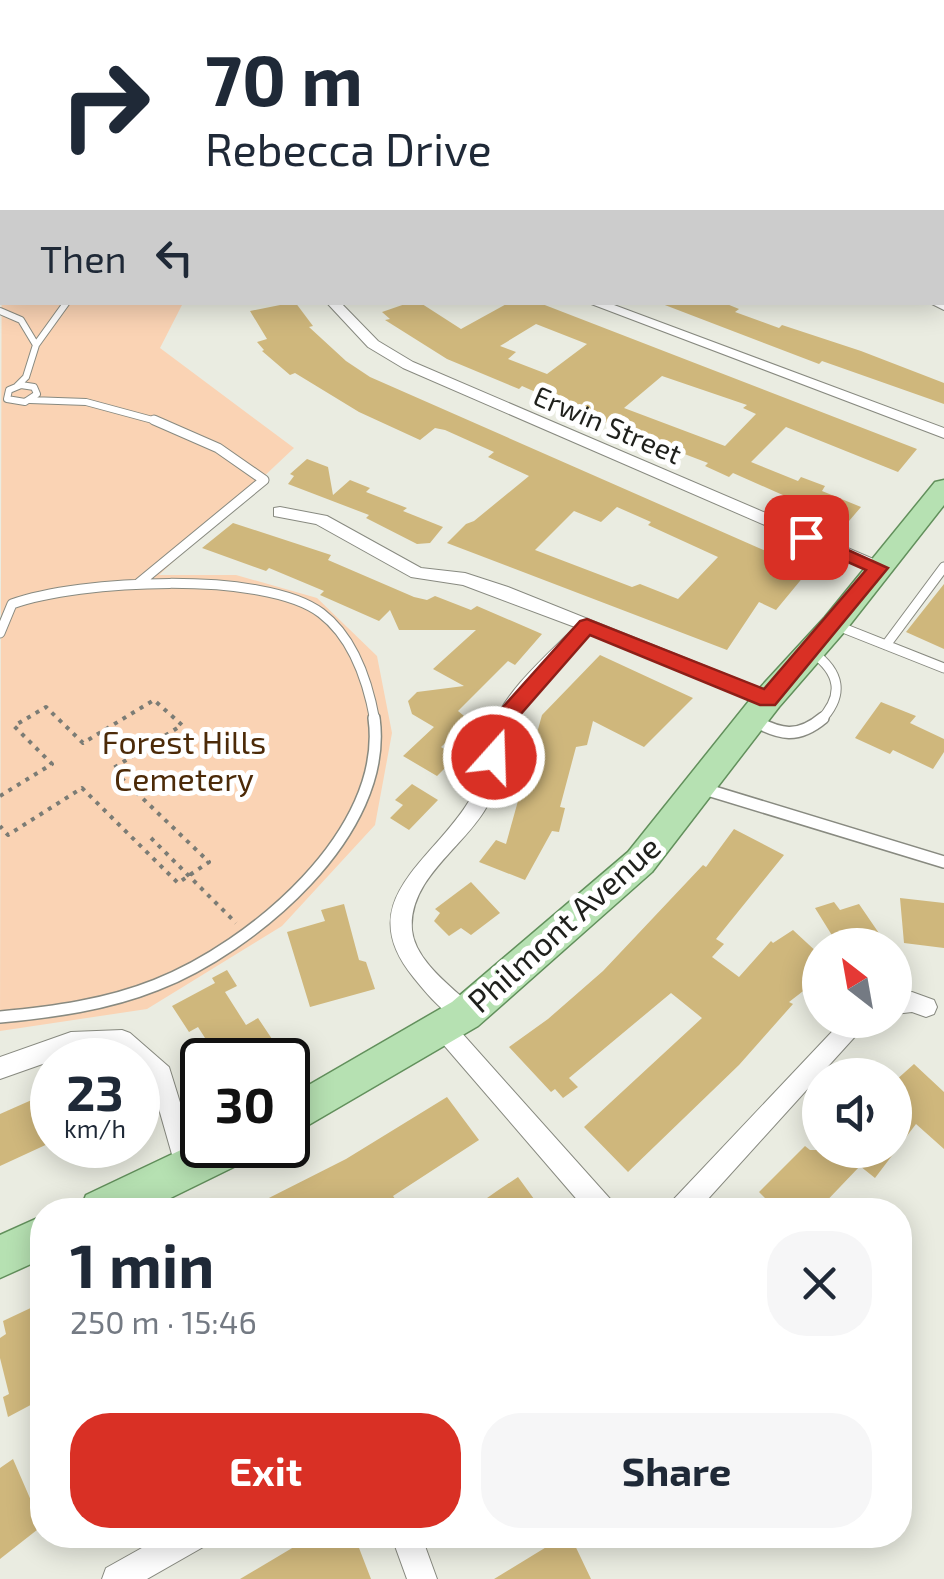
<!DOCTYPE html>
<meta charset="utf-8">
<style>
:root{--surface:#fff;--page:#f6f6f7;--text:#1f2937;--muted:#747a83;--accent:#d93025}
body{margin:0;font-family:"Exo 2",sans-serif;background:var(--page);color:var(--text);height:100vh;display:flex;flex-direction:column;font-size:38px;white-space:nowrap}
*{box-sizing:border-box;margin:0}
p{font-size:32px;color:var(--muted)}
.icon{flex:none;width:55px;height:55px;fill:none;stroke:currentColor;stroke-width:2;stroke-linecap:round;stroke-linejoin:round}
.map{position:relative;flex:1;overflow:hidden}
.sheet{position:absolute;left:30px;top:1198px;width:882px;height:350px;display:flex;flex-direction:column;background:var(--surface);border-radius:40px;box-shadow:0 5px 25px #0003}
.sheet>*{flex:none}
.hud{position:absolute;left:0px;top:0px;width:945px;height:305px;box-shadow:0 5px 25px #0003;background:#fff;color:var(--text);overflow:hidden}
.needle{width:65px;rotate:329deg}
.buttons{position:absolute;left:802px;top:928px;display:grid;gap:20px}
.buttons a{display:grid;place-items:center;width:110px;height:110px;border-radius:50%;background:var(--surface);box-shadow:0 5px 25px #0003;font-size:50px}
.speed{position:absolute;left:30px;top:1038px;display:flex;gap:20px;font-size:50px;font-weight:700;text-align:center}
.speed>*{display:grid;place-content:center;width:130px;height:130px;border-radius:50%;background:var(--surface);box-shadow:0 5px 25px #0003;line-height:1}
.speed small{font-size:25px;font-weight:400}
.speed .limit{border:5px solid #111;border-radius:15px;background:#fff;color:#111}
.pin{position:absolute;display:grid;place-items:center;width:85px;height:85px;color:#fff;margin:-42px;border-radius:20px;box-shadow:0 5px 15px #0006}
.me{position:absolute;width:110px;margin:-55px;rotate:20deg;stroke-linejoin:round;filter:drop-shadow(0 0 8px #0008)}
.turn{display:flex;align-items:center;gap:35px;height:210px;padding:0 40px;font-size:45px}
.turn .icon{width:130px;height:130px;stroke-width:2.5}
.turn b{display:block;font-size:70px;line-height:85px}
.then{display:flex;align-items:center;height:95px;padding:0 40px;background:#0003;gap:20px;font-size:38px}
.round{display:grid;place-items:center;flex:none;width:105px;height:105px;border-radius:40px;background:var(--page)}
.head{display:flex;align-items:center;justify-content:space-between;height:170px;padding:0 40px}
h1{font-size:60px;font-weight:700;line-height:75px}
.cta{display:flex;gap:20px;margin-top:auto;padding:20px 40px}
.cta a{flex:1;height:115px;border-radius:40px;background:var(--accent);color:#fff;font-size:40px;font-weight:700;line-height:115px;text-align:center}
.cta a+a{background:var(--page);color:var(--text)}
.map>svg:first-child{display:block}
</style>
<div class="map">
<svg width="944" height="1579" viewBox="0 0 944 1579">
<rect width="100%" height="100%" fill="#eaece1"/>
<path fill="#fad3b4" d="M2,108v194l181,1 -23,45 134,100 -135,127h77l81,23 60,58 15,77 -17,92 -93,101 -135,83 -147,22z"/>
<path fill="#cfb77c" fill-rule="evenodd" d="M295,302l18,24 -4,1 37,34 24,16 439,193 -33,40 -17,-8 -32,48 -280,-107 19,-19 8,-3 55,-45 -41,-19 6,-5 -49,-22 -10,-2 -15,12 -61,-28 -64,-39 -5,2 -28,-24 2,-1 -7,-8 10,-3 -17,-28zM617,507l34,15 -3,3 70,32 -40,42 -38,-15 -8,3 -97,-37 39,-39 27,11z
M411,302h8l42,27 49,-27h27l380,147 -19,23 -112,-45 -35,35 47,19 3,-4 24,9 -3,5 39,16 -12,14 -10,-1 -106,-47 -4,4 -24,-11 3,-3 -89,-34 -97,-43 -3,3 -72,-30 -62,-39 5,-1 -8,-7zM536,324l51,20 -40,30 -39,-15 8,-7 -16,-6zM662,376l85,29 -4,3 13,6 -31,32 -101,-38z
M657,302h65l17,7 -4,3 44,16 3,-3 79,26 83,32v21l-122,-43 -3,3z
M307,459l21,8 5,28 17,-15 20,8 -4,4 41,16 -4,3 40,16 -13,16 -13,1 -51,-26 3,-3 -81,-31 6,-8 -4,-2z
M233,523l98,32 -3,5 86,37 13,3 8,-4 36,14 6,-4 65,28 -27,31 -7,-4 -50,50 11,9 -28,27 15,10 -19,19 -34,-20 31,-29 -22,-13 -4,-13 9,-9 47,-6 -31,-17 43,-39h-77l-9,-20 -11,11 -59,-26 4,-4 -55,-23 -3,3 -64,-23z
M944,584v65l-38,-17z
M600,655l93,43 -49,49 -51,-26 -6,24 -11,2 -16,60 5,1 -6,24 -7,-1 -27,49 -46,-18 17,-22 10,4 36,-129z
M881,702l35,14 -6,7 34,16v13l-11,17 -40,-19 -3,4 -35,-16z
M412,784l26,16 -29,30 -19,-12 13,-13 -8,-5z
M734,829l50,26 -68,84 8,5 -12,13 27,20 32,-36 2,2 20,-13 27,25v23l-31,24 4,2 -54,61 -111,107 -44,-45 118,-109 -31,-25 -102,85 9,9 -15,11 -8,-9 -4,3 -42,-45 39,-28 55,-48 100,-106 3,2z
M471,882l29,31 -29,22 -10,-7 -12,8 -15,-15 6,-8 -5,-4z
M900,898l44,5v45l-40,-5z
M834,902l6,8 19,-6 28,41h-49l-23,-37z
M344,904l15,56 7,2 9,27 -65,18 -23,-75 38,-11 -4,-11z
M227,970l10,16 -12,6 21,33 12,-7 18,27 -25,15h-32l-21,-33 -9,5 -17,-26 43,-23 -3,-5z
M914,1064l30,28v57l-28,-25 -41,54 -15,-12 -42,44h-41l-18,-18 46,-46 5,4h85v-69z
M52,1091v51l-52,24v-52z
M447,1097l32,43 -86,56 5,7 -11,7h-142l101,-51z
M518,1177l24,33h-72l27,-19z
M37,1305l5,20 -2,75 -32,17 -5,-20 6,-3 -9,-36v-20l6,-4 -3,-13z
M13,1459l29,67 -42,33v-91z
M314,1535h40l17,44h-131z
M566,1535h4l21,44h-97z"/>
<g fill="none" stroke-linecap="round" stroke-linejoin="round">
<defs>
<path id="service-far2" d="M0,311l21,9 15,25 -10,32 -9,9
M36,345l31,-43
M21,385l13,2 3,7 -12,8 -18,-3 2,-9z
M30,400l56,2 74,20"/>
<path id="service-far1" d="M139,583l125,-103 -46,-32 -64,-28
M838,626l106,42
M0,633l12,-29c66,-24 252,-34 309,9 33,25 47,69 54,108
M886,645l58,-78
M812,652c28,20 33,43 8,69"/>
<path id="service" d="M753,720c27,15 45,19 70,-2
M701,788l243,74
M0,1017c53,-5 106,-12 156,-32 95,-37 234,-152 218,-267"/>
<path id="minor" d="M939,0h5v5l-6,-3z
M2,22v8l-2,1v-8z
M942,50h2v7h-2z
M942,126h2v6h-2z
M942,219h2v8h-2z
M944,301v9l-16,-8h14z
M326,302h14l38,39 35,21 472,202 3,4 -3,4h-12l-470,-204 -35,-21z
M586,302h20l338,126v10z
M280,507l47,9 94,52 44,5 43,14 267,107 2,5 -9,7 -7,-2 -171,-70c-27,27 -64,57 -80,93 -11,26 -10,56 -24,81 -22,39 -78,71 -74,122 3,31 40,57 61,77l4,7 -4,7 -8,3c-19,-7 -38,-30 -51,-46 -64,-77 19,-117 55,-177 13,-22 11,-50 22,-73 17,-40 54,-71 84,-101l-112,-42 -52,-8 -95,-53 -42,-8v-8z
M912,992l22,8 3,7 -3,7 -8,3 -14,-5 -17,2v-20z
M444,1019l8,3 160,179 4,9h-30l-150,-174 -4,-7 4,-7z
M843,1020h27l-172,190h-30l4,-9z
M122,1030l8,3 39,34 32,103 -4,9 -9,3 -9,-3 -28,-98 -13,-11v-10h-11l-10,-8 -46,2 -71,25v-22l71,-25z
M165,1535h44l-4,11 -58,33h-45l4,-11z
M391,1535h30l16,44h-30z"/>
<path id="primary" d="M944,480v25l-99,126 -66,76 -127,165 -174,154 -190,111v-40l164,-95 176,-150 129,-161 68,-74 110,-135z
M202,1140v5h54l-6,14 -104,51h-66l6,-15z
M42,1216v43l-42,19v-43z"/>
</defs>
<use href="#service-far2" stroke="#888a80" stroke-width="8"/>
<use href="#service-far1" stroke="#888a80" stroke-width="11"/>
<use href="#service" stroke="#888a80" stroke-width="14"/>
<use href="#minor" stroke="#888a80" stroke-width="2"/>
<use href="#primary" stroke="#62905c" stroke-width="3"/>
<path stroke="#7b7c75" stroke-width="4" stroke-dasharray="4 6" stroke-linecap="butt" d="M0,796l52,-32 -38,-38 32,-19 37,36 71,-43 28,25 -70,44 97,93 -31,21 -96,-95 -74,47 -8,-9
M151,838l85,85"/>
<use href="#service-far2" stroke="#fff" stroke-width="6"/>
<use href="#service-far1" stroke="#fff" stroke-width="9"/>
<use href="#service" stroke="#fff" stroke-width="11"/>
<use href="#minor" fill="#fff" fill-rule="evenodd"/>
<use href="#primary" fill="#b6e1b2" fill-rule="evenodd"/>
</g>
<path fill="#d93025" stroke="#8d1f18" stroke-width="2.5" d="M806,531l82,37 -113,137h-15l-170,-70 -77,88 -11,40h-16l-3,-6 12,-41 85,-95 7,-2 177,70 102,-119 -66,-29 -3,-4z"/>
<g text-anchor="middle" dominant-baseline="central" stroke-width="10" stroke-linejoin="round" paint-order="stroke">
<g font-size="28" fill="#1f201c" stroke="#fff">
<text transform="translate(608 424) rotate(23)">Erwin Street</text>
</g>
<g font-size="32" fill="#4c2a08" stroke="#fff">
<text x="184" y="741">Forest Hills<tspan x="184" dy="37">Cemetery</tspan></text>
</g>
<g font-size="32" fill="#1f201c" stroke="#fff">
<text transform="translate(563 923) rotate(-42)">Philmont Avenue</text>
</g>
</g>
</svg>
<div class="buttons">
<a><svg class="needle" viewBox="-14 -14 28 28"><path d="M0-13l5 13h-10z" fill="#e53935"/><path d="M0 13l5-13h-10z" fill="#747a83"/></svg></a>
<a><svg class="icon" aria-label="sound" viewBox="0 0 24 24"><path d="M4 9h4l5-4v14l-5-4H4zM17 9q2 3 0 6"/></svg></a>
</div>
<div class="speed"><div>23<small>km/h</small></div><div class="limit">30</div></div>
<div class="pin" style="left:806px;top:537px;background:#d93025"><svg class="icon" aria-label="arrive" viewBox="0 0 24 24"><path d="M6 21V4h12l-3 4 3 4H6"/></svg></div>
<svg class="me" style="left:494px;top:757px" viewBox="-20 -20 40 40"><circle r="17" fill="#d93025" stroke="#fff" stroke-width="3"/><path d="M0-11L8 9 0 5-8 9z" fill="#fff"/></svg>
<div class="hud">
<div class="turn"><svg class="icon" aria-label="right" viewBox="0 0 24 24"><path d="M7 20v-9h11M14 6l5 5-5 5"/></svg><div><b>70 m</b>Rebecca Drive</div></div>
<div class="then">Then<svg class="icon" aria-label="left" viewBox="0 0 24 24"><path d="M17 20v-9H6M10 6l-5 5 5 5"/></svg></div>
</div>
<section class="sheet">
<div class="head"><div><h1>1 min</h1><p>250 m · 15:46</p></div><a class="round"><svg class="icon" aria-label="close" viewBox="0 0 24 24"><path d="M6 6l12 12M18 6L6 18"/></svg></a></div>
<div class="cta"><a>Exit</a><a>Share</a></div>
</section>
</div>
